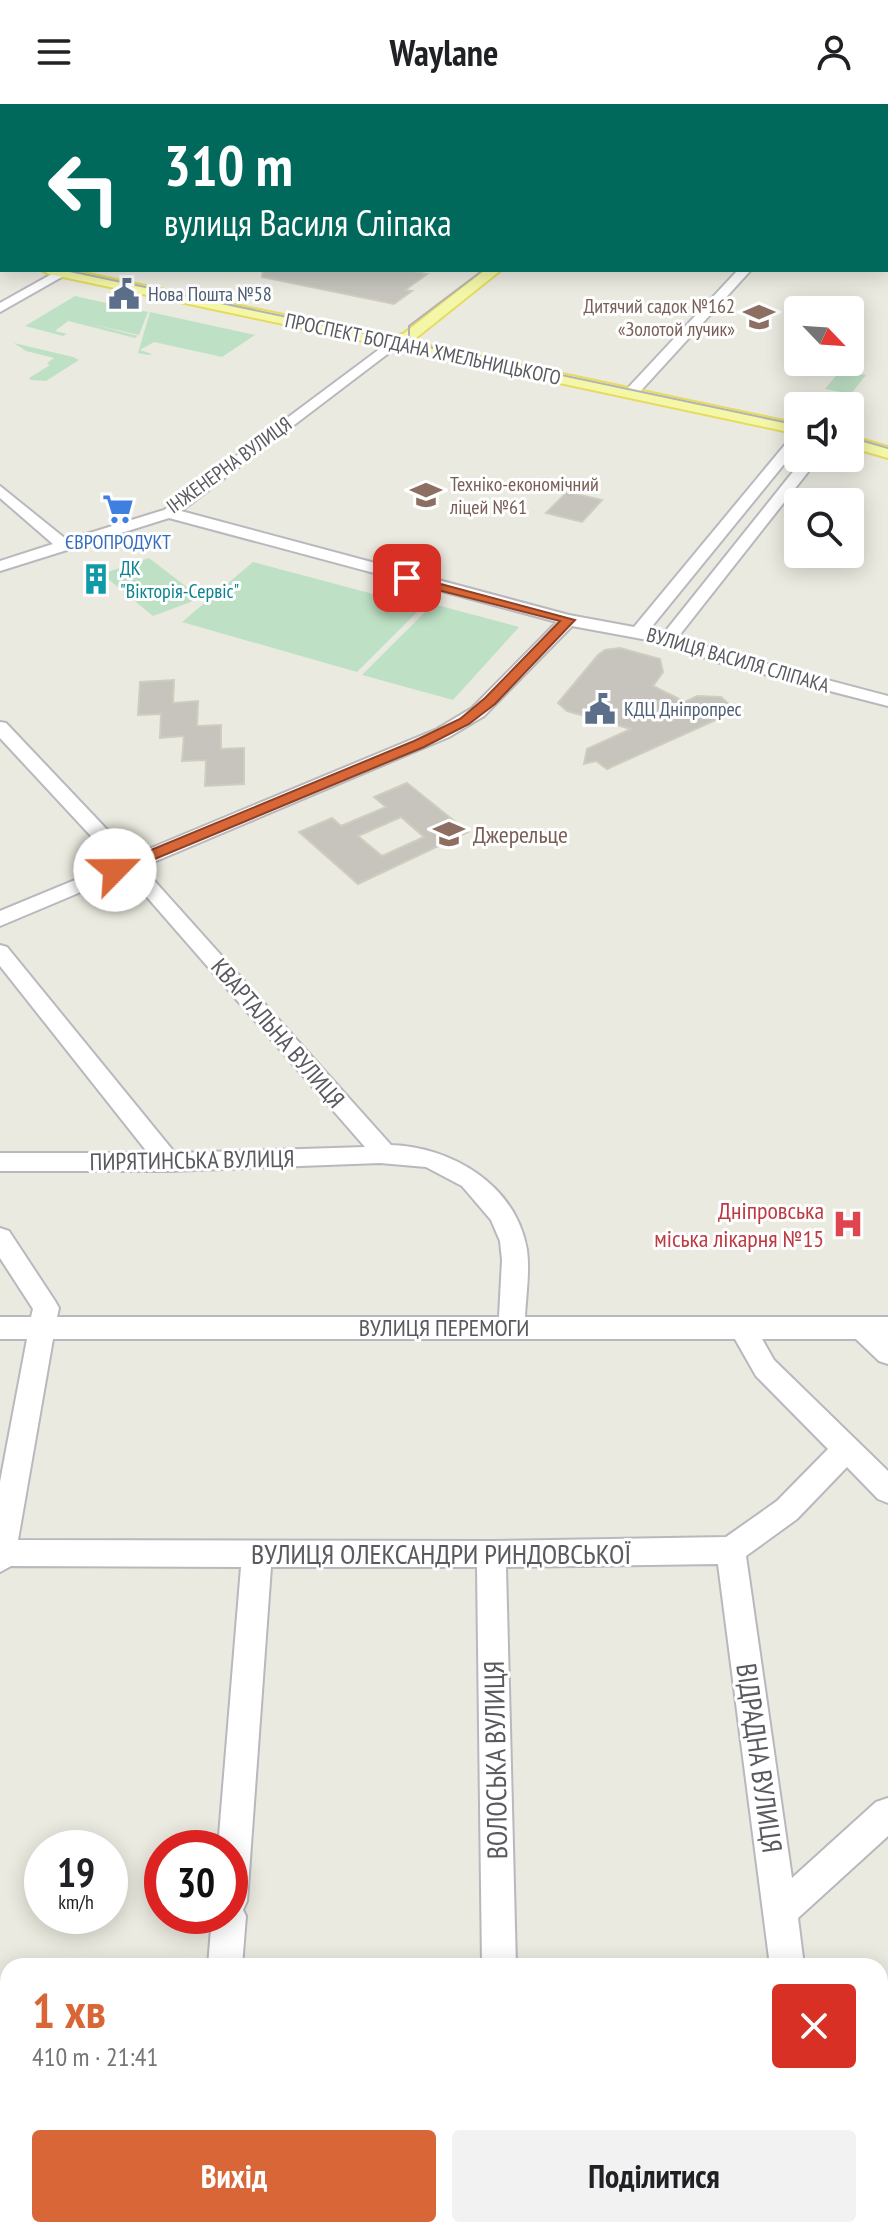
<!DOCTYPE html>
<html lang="uk">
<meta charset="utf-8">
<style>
:root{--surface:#fff;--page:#f2f2f2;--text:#202124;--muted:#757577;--accent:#d96637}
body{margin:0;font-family:"PT Sans Narrow",sans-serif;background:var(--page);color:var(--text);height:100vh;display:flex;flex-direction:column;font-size:30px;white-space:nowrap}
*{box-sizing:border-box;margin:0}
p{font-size:26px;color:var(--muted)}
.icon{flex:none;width:44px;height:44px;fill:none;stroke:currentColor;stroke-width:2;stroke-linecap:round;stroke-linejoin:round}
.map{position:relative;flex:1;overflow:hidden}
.drawer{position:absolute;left:0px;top:1854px;width:888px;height:280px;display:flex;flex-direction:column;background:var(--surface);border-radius:24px 24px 0 0;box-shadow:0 4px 20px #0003}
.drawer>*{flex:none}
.guide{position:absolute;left:0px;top:0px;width:888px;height:168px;box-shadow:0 4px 20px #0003;background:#00695c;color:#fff;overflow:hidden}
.needle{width:52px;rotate:115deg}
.fabs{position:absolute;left:784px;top:192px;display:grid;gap:16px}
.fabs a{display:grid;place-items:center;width:80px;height:80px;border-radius:8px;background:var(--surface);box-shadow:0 4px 20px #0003;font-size:40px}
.speed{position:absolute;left:24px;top:1726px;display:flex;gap:16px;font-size:40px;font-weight:700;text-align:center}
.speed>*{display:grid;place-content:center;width:104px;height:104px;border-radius:50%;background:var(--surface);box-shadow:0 4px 20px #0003;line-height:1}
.speed small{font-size:20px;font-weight:400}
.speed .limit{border:12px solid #d22;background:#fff;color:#111}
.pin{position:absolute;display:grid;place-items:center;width:68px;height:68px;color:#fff;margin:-34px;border-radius:16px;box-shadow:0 4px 12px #0006}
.me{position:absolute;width:88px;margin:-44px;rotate:67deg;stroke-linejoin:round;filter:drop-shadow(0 0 6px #0008)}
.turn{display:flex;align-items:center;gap:28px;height:168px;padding:0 32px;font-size:36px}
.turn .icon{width:104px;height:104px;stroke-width:2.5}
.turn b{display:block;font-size:56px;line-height:68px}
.round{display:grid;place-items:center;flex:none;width:84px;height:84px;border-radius:8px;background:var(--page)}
.summary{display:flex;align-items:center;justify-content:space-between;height:136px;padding:0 32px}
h1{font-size:48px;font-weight:600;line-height:60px;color:var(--accent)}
.cta{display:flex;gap:16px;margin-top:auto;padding:16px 32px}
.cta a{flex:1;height:92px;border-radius:8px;background:var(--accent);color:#fff;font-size:32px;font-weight:600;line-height:92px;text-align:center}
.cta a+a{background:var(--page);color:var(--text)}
header{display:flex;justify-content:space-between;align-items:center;height:104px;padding:0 32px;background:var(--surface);font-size:36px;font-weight:600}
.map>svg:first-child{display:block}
</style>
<header><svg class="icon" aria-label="menu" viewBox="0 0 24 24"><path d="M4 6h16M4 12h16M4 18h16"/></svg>Waylane<svg class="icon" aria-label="person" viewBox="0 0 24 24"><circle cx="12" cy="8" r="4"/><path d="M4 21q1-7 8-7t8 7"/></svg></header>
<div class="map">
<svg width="888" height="2134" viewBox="0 0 888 2134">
<rect width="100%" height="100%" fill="#eaeae0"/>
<path fill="#bee1c5" d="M75,192l63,14 10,2 -9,23 -48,-11 47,12 -3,2 -67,-17 -13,10 12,3 -4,2 -38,-10z
M150,208l105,23 -33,22 -68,-15 -14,8 12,4 -3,1 -11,-2z
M14,239l59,14 6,3 -33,21 -15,-1 -2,-2 21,-13 -3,-2 7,-5 -28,-7z
M841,266l25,5 -15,19 -26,-5z
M149,454l52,40 -48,18 -51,-42z
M253,458l169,45 -65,65 -175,-50z
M433,500l86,23 -66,73 -91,-25z"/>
<path fill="#c6c4bd" stroke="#cecdbf" stroke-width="2" fill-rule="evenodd" d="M263,166h142l22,4 -22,16 7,1 -18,13 -132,-27z
M567,388l35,8 -20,22 -36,-9z
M620,544l40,11 3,13 -10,14 32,16 12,-6 24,1 10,9 -2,8 -122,55 -11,-8 -12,3 3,-15 44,-20 -64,-18 -9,-8 40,-48 7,-5z
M174,576l-1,23 25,-2 -1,25 24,-1v24l23,-1v36l-39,2 1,-26 -24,1 2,-25 -24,2 1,-24 -23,1 2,-33z
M407,679l61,49 -110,52 -59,-52 33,-14 9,8 45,-19 -12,-10zM401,713l23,20 -42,19 -24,-20z"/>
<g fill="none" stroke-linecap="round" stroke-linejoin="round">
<defs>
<path id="minor" d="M888,17v6l-2,1v-6z
M59,166h15l-74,42v-9z
M738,166h13l-115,126h-10v-6z
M393,235l6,4 -1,3 -217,165 388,104 65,12 159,-192 5,-1v13l-149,183 15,3 140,-175h15l-141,179 51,17 159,42v10l-171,-44 -53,-19 -92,-17 -88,90 -35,21 -307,130 249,278c61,2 125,40 136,105 3,22 -1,45 -2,67h363v47l-9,-3 -23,-22h-94l12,21 114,111v32l-10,-4 -31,-32 -50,52 -51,37 46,322 84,-76 12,-4v38l-90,82 6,48h-34l-52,-402 -212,3 10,399h-34l-5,-399h-206l-24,334 -4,9 3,6 -4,50h-34l4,-50h18v-68h-12l23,-281 -230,-1 -11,6v-90l27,-143h-27v-22h31l2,-8 -33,-51v-30l9,3 46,70 4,7 -2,9h442l3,-57 -2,-19 -9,-21 -29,-34 -36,-19 -46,-4 -211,8h-169v-18h148l-148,-187v-21l7,2 168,206 190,-6 -239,-274 -126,53v-15l116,-48 -116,-125v-16l6,1 126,133 305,-127 35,-21 85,-86 -388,-104 -169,53v-10l53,-17 -53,-46v-12l67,54 97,-30zM53,1235h682l21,37 72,73 -51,52 -51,36 -235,4 -473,-1z
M185,2126h38v8h-38z
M485,2126h38v8h-38z
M798,2126h38l1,8h-38z"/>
<path id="major" d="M537,0h13l1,2h-13z
M0,152h2v8h-2z
M42,166h28l322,68 11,-4 82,-64h16l-90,72 387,82v10l-749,-160z
M850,332l38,11v11l-38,-11z"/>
</defs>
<use href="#minor" stroke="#b8b8be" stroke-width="4"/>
<use href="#major" stroke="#e4db5f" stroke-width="4"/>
<use href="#minor" fill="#fff" fill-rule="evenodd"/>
<use href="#major" fill="#f4f7a8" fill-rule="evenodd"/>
<path stroke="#b3b3b4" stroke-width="2" d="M65,166l733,155
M421,241l-12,-8v-11l74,-56
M850,333l38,11"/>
<defs>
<path id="rail" d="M67,0l13,2
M212,0l12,2
M248,0l9,2"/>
</defs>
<use href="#rail" stroke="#b3b3b4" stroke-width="3"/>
<use href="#rail" stroke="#fff" stroke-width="2" stroke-dasharray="7" stroke-linecap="butt"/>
</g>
<path fill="#d96637" stroke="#8d4224" stroke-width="2" d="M407,471l168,45 -80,84 -26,20 -45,23 -303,126h-11v-6l304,-126 46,-22 25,-21 75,-77 -158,-40 -1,-3z"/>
<defs>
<symbol id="civic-bare" viewBox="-9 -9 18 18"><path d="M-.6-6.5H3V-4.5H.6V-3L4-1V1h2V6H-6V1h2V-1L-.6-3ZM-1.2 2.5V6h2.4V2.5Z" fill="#5c6f8a" stroke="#fff" stroke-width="2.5" paint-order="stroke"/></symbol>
<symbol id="school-bare" viewBox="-9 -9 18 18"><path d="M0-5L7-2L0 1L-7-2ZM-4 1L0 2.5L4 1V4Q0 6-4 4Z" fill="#8d6e63" stroke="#fff" stroke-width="2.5" paint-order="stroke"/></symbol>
<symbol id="supermarket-bare" viewBox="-9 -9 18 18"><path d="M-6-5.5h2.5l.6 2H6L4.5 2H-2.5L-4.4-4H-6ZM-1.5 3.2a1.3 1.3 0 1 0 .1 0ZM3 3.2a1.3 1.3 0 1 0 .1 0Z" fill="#3f7fe0" stroke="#fff" stroke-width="2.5" paint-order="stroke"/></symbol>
<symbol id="building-bare" viewBox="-9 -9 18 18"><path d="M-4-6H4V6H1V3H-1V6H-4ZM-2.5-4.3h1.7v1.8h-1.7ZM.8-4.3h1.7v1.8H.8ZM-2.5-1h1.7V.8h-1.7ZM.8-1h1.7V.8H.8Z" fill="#0f9aa8" stroke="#fff" stroke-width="2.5" paint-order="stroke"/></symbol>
<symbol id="hospital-bare" viewBox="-9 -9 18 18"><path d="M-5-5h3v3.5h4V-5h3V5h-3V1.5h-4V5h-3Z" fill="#e0444e" stroke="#fff" stroke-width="2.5" paint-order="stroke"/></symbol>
</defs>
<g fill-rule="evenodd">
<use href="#civic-bare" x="102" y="168" width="44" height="44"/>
<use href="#school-bare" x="737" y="191" width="44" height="44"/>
<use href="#school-bare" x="404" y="369" width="44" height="44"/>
<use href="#supermarket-bare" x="96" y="383" width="44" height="44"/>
<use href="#building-bare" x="74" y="453" width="44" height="44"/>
<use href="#civic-bare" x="578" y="583" width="44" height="44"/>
<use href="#school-bare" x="427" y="708" width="44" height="44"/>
<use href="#hospital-bare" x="826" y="1098" width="44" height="44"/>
</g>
<g text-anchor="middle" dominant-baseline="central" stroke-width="6" stroke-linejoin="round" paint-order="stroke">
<g font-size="20" fill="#4e5e75" stroke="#fff" text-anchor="start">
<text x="148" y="190">Нова Пошта №58</text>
<text x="624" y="605">КДЦ Дніпропрес</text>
</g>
<g font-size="20" fill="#785e54" stroke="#fff" text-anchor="end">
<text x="735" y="202">Дитячий садок №162<tspan x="735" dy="23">«Золотой лучик»</tspan></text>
<text x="450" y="380" text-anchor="start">Техніко-економічний<tspan x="450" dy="23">ліцей №61</tspan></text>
</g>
<g font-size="20" fill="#595a60" stroke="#fff">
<text transform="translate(423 245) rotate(12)">ПРОСПЕКТ БОГДАНА ХМЕЛЬНИЦЬКОГО</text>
<text transform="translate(229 361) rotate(-36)">ІНЖЕНЕРНА ВУЛИЦЯ</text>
<text transform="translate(738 556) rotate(16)">ВУЛИЦЯ ВАСИЛЯ СЛІПАКА</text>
</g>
<g font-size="20" fill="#366cbe" stroke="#fff">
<text x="118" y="438">ЄВРОПРОДУКТ</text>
</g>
<g font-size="20" fill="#0d838f" stroke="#fff" text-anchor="start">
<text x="120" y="464">ДК<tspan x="120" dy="23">"Вікторія-Сервіс"</tspan></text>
</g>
<g font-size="24" fill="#785e54" stroke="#fff" text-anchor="start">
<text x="473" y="730">Джерельце</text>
</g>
<g font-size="24" fill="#595a60" stroke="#fff">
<text transform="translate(278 929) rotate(49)">КВАРТАЛЬНА ВУЛИЦЯ</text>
<text transform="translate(192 1056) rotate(-1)">ПИРЯТИНСЬКА ВУЛИЦЯ</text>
<text x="444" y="1223">ВУЛИЦЯ ПЕРЕМОГИ</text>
</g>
<g font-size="24" fill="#be3a42" stroke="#fff" text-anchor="end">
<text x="824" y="1106">Дніпровська<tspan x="824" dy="28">міська лікарня №15</tspan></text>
</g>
<g font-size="28" fill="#595a60" stroke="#fff">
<text x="441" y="1449">ВУЛИЦЯ ОЛЕКСАНДРИ РИНДОВСЬКОЇ</text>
<text transform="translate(760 1654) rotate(82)">ВІДРАДНА ВУЛИЦЯ</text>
<text transform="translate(495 1656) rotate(-91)">ВОЛОСЬКА ВУЛИЦЯ</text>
</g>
</g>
</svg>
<div class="fabs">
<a><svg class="needle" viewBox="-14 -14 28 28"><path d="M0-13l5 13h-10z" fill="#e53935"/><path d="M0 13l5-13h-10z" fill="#757577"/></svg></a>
<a><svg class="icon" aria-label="sound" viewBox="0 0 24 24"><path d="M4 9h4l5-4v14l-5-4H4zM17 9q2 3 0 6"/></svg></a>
<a><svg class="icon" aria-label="search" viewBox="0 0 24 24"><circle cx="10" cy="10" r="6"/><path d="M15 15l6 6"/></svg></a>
</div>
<div class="speed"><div>19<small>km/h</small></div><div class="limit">30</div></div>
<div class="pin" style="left:407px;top:474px;background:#d93025"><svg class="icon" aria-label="arrive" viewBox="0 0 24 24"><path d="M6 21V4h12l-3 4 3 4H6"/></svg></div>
<svg class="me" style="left:115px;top:766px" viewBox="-20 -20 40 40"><circle r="19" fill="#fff"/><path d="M0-13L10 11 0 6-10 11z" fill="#d96637"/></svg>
<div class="guide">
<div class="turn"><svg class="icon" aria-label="left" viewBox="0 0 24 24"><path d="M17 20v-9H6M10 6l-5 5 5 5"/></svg><div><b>310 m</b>вулиця Василя Сліпака</div></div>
</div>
<section class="drawer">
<div class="summary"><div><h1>1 хв</h1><p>410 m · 21:41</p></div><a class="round" style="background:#d93025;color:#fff"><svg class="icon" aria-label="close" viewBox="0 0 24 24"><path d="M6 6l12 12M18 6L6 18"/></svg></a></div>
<div class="cta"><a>Вихід</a><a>Поділитися</a></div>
</section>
</div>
